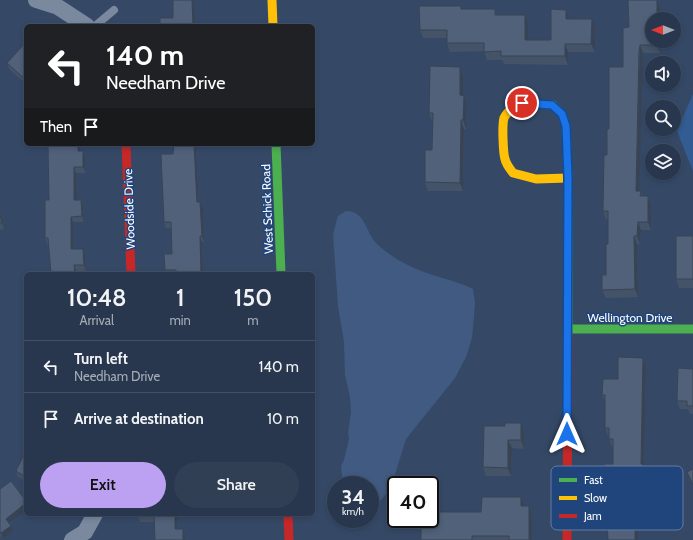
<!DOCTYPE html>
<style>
:root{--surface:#28374d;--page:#303f54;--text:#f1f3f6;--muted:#a5acb6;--line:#445165;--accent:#bca0f2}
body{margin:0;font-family:Cabin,sans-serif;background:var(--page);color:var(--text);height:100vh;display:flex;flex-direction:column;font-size:15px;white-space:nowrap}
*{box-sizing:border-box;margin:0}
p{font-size:13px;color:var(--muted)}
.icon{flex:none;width:22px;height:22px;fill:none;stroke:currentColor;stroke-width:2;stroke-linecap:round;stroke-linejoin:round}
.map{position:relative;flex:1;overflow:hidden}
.drawer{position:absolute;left:24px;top:272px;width:291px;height:244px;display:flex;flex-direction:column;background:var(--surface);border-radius:6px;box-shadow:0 2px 6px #0003,0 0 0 1px var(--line)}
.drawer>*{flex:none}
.top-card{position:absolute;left:24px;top:24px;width:291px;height:122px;border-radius:6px;box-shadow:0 2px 6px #0003,0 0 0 1px var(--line);background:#202124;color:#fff;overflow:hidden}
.needle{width:26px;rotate:270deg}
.controls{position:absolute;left:645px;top:12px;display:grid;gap:8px}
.controls a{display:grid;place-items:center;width:36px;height:36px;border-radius:50%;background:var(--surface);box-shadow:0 2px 6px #0003,0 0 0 1px var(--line);font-size:20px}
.speed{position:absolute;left:327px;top:476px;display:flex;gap:8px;font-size:20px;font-weight:700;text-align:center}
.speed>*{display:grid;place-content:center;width:52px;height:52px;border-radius:50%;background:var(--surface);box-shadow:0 2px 6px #0003,0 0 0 1px var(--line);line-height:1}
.speed small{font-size:10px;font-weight:400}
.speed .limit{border:2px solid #111;border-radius:6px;background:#fff;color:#111}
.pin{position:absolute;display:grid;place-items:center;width:34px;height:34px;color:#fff;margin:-17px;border:2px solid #fff;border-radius:50%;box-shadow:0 1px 4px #0007}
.me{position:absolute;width:44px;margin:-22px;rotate:0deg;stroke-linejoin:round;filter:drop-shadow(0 0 3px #0008)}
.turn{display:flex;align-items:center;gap:14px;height:84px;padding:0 16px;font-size:18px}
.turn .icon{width:52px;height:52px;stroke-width:2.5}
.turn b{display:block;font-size:28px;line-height:34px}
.then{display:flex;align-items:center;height:38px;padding:0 16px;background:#0003;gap:8px;font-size:15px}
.eta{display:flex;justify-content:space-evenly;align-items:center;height:68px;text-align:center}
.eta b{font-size:24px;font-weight:600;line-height:28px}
.primary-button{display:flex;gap:8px;margin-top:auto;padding:8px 16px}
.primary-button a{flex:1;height:46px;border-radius:24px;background:var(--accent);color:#111;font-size:16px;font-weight:600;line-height:46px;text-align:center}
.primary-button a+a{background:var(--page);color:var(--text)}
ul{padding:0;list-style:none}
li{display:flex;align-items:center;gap:12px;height:52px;padding:0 16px;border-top:1px solid var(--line)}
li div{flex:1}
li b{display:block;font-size:15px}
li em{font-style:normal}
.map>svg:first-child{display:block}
</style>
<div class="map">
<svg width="693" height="540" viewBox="0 0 693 540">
<rect width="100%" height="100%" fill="#354967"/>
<path fill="#335c93" d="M693,94v77l-16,-40z"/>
<path fill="#405a81" d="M346,211c20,0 19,21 31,33 13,12 30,22 47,28 16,6 33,9 49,17l2,14 -1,14 -2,21 -6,19 -11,21 -49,61 -15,48 -9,12 -11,10h-1v-24h-27l-2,-19 3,-6 5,-21 -1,-6 3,-21 -1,-15 -5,-22 -1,-33 -6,-36 -5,-72 5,-18z"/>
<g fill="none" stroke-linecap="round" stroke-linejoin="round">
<path stroke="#7a899e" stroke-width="8" d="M95,26l19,-16"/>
<path stroke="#7a899e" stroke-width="16" d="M36,0l22,7 29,19
M72,540l13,-8 10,-18"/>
<path stroke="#4caf50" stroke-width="9" d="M530,104l23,1 9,9 4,12 2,52v156
M276,144l5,130
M568,329h125"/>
<path stroke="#ffc107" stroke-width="9" d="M272,0l1,26
M530,104c-10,-1 -21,4 -26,14 -2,6 -1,35 1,41 1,5 5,10 8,14l23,6 32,-1"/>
<path stroke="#c62828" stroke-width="9" d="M126,144l5,130
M288,514l1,26
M567,540l1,-206"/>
</g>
<path fill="#455368" d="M628,0h29l3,8v11h-8v22h8v12h-17l-1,8 -3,130h2l1,5h6l3,9v25h-10l-1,14h-3l1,53 -32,1 -4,-8v-15h4v-31h2v-25h-2l-3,-8v-25l1,-31h3v-26h2v-62h14v-39l6,-1z
M463,9h32l2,6h28l3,8v17h23l18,-22v1l26,9v24h-27v13l-64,-1 -2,-4h-15l-3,-9 -34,1 -3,-9v-5h-24l-3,-8z
M26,42v42l-17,-15 -2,-6z
M460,67l3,9v20h1l3,8 -1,25h-2l-1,62h-35l-3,-9 7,-32 1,-29h-1l-3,-8z
M41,144h39v7h3l2,6 1,16h-10v27h5l2,5 1,17h-11v27h10l2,5 1,17h-10l-27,-27h-2l-2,-6 4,-38 -1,-55h-6z
M196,144l3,58h1l3,5 1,35h-2l1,32h-37l-1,-4 7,-16 -1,-26h-5l-2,-6 9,-68z
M0,210l4,19 -4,1z
M693,236v52h-14l-3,-9z
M643,358l3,8 -2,102 2,5v22h-8v45h-30l1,-44h-2l-3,-8 9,-24v-17h-1l-3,-8v-3h-1l-3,-8v-26l-3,-7 16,-16z
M693,369v45h-3l-2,-5h-8l-3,-8z
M484,426l40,6v17l-12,-1 -1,28h-25l-3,-9z
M26,450v31l-8,-4 -2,-6z
M0,489l26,12v10l-16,12 1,3 2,5 -10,8 -3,-4z
M524,505v1h5l3,9v25h-111l60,-28z
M177,514v15l8,6v5h-30l-1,-18h-14l-2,-6z"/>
<path fill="#384455" d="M192,0l2,5 1,21h-2z
M657,0l3,8v11h-3z
M566,10l3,8v9l-3,-8z
M525,15l3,8v25l-3,-8z
M592,19l3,9v24l-4,-8z
M657,41h3v12l-3,-8z
M565,44l3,8v13l-3,-9z
M640,45l3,8 -4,147 -3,-9z
M460,67l3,9v28l-3,-9z
M464,96l3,8 -1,25 -3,-9z
M461,120l3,9 -1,62 -3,-8z
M78,144h2v13l-2,-6z
M194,144h2l3,64 -2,-6z
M83,151l2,6 1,16 -3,-6z
M74,167l2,6 1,32 -3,-5z
M648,196l3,9v25l-3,-8z
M81,200l2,5 1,17 -2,-6z
M200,202l3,5 1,35 -2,-6z
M0,210l4,19 -2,-6 -2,-9z
M71,217l2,5v33l-2,-6z
M638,222l3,8 -1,14 -3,-8z
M200,236l2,6 1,32h-2z
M634,236l3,8 1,53 -3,-8z
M83,249l2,5 1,17 -2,-6z
M74,265l2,6v3h-1z
M643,358l3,8 -2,102 2,5v22l-4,-8 -1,-23z
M521,423l3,9v17l-3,-9z
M508,440l4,8 -1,28 -3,-8z
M635,486l3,9v45h-3z
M521,497l3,8v10l-3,-9z
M26,503v8l-18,13 -2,-5z
M529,506l3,9v25h-3z
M175,514h2v21l-2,-6z
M11,526l2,5 -10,8 -2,-6z
M183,529l2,6v5h-2z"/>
<path fill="#506179" stroke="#384455" d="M173,0h19l1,26h-33v-8h13z
M628,0h29v19h-5v22h5v4h-17l-1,7 -3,139h5l-1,5h8v26h-10l-1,14h-3l1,53 -33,1v-15h4v-31h2v-33h-5l1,-56h3v-26h2v-62h14v-39l6,-1z
M419,6h42v3h34v6h30v25h26v-31l15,1v9h26l-1,25h-26v12h-64v-5l-17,1v-9h-37v-13h-27z
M26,42v38l-19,-17z
M430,66l30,1v28l4,1 -1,24h-2l-1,63 -35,-1v-32h7l1,-37h-4z
M48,144h30v7h5v16h-9v33h7l1,16 -11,1v32h12l1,16h-10l1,9h-24l-3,-36h-3v-38h4z
M174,144h20l3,58h3l2,34h-2l1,38h-25v-4h-11l-1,-16h8l-1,-32h-7l-3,-68h12z
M0,214l2,9 -2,1z
M676,236h17v43h-17z
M618,357l25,1 -2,106h2l-1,23 -7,-1v54h-27l-1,-19h1l1,-33h-5v-24h9v-25h-4v-11h-4v-33h-3l1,-16h15z
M678,368l15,1v37h-6v-5h-10z
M505,423h16v17h-13v28l-25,-1 1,-41h21z
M26,450v27l-10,-6z
M693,469v16l-6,-13z
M11,481l15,20v2l-20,16 5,7 -10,7 -1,-1v-43z
M482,497h39v9h8v34h-20v-4h-37v4h-51v-21h9v-7h51z
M138,514h37v15h8v11h-28l-1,-24h-16z"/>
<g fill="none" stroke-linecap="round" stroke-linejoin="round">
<defs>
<path id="route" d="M522,103l30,2 10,9 4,12 2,52 -1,256"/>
</defs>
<use href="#route" stroke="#114b97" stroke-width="10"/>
<use href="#route" stroke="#1a73e8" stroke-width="7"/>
</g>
<g text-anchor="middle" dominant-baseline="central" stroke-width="3" stroke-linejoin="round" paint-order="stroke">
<g font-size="12" fill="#fff" stroke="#20457c">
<text transform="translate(129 209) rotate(-92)">Woodside Drive</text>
<text transform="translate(267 209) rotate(-92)">West Schick Road</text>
<text x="630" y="317">Wellington Drive</text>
</g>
</g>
<rect x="551" y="466" width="132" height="64" rx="6" fill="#20457c" stroke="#637da3" stroke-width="1"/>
<rect x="559" y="478" width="18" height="4" fill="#4caf50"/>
<rect x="559" y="496" width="18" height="4" fill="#ffc107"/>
<rect x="559" y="514" width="18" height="4" fill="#c62828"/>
<g font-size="11" fill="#fff">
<text x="584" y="484">Fast</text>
<text x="584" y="502">Slow</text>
<text x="584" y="520">Jam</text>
</g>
</svg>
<div class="controls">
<a><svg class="needle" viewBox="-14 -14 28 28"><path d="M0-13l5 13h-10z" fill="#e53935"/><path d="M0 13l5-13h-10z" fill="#a5acb6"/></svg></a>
<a><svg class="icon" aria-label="sound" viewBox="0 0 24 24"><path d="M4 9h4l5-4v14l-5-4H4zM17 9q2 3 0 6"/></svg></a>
<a><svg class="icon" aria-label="search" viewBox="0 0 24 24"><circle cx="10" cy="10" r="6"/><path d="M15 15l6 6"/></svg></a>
<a><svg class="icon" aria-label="layers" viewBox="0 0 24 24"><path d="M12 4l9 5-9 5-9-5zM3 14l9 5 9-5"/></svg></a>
</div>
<div class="speed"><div>34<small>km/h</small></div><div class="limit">40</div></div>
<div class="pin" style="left:522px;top:103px;background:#d93025"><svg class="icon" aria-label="arrive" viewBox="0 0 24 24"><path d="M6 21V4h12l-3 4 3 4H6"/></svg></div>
<svg class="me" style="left:567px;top:434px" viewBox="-20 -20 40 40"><path d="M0-17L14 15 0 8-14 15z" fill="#1a73e8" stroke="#fff" stroke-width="4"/></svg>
<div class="top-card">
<div class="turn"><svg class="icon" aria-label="left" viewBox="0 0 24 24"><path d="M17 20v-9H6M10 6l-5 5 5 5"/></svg><div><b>140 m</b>Needham Drive</div></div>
<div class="then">Then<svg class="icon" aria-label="arrive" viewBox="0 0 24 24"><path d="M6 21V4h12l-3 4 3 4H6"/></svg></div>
</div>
<section class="drawer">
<div class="eta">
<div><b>10:48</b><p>Arrival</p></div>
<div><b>1</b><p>min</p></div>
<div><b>150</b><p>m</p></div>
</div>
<ul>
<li><svg class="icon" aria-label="left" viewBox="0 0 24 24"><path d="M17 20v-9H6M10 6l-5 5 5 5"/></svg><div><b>Turn left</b><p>Needham Drive</p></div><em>140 m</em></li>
<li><svg class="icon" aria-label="arrive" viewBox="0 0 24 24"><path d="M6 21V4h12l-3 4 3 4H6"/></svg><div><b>Arrive at destination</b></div><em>10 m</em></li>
</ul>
<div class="primary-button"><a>Exit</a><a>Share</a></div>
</section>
</div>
